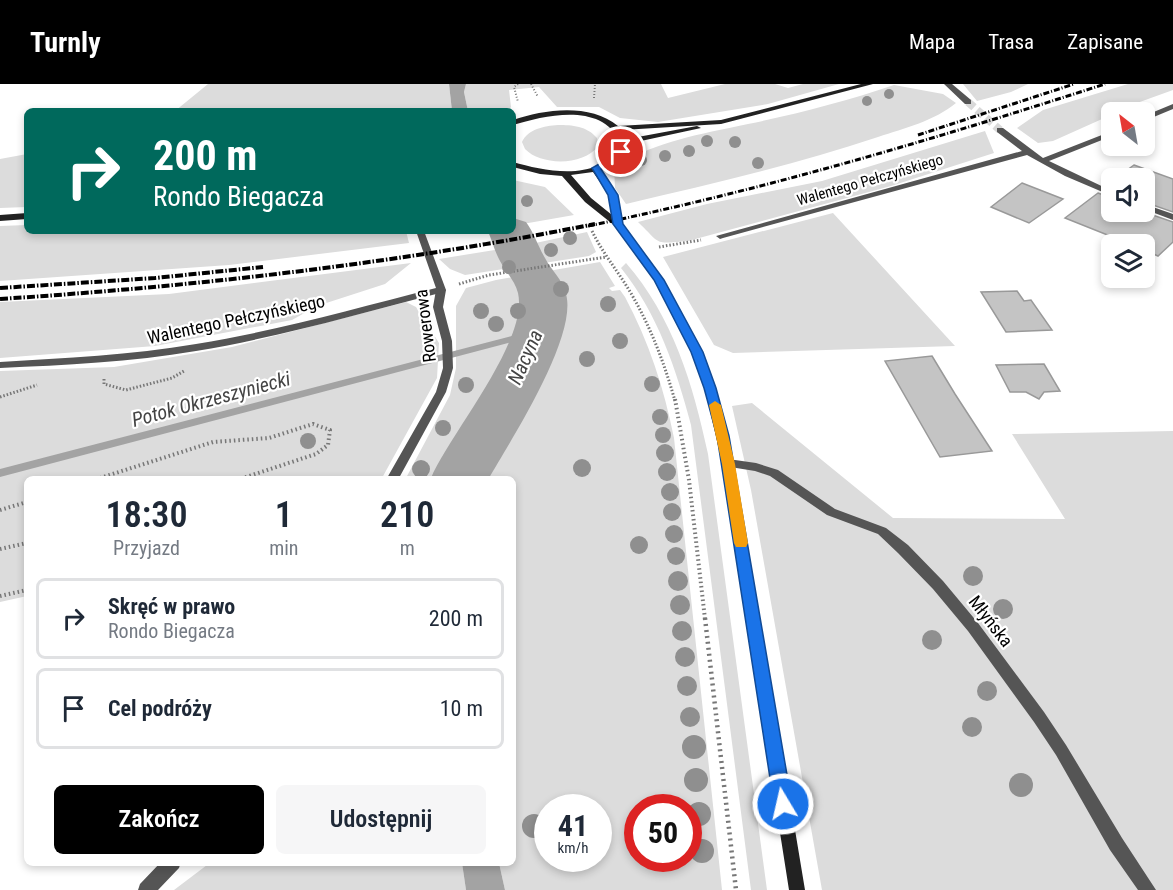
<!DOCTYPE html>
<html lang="pl">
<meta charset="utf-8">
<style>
:root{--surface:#fff;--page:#f6f6f7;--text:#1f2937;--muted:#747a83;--line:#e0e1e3;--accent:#000}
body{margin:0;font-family:"Roboto Condensed",sans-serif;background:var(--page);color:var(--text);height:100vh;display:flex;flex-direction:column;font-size:22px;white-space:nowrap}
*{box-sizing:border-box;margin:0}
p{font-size:20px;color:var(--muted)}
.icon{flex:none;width:33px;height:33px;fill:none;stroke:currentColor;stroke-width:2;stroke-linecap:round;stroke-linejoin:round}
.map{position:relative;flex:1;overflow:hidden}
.sheet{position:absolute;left:24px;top:392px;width:492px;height:390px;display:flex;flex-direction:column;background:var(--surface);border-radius:9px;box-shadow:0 3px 9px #0003}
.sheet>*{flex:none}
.top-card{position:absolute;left:24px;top:24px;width:492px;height:126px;border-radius:9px;box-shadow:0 3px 9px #0003;background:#00695c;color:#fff;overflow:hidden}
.needle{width:39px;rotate:329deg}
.controls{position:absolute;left:1101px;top:18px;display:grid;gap:12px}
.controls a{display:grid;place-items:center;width:54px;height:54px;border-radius:9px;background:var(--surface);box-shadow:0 3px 9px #0003;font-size:30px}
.speed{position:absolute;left:534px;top:710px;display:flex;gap:12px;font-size:30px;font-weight:700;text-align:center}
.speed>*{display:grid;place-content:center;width:78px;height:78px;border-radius:50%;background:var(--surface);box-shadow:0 3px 9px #0003;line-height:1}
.speed small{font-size:15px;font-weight:400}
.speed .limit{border:9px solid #d22;background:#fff;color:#111}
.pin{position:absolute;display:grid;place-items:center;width:51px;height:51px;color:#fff;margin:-26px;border:3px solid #fff;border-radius:50%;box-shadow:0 2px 6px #0007}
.me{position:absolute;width:66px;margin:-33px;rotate:351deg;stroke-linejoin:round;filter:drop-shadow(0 0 4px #0008)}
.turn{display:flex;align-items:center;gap:21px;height:126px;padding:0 30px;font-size:27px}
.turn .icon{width:78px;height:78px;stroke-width:2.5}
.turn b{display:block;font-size:42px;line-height:51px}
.eta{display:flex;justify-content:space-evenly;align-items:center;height:102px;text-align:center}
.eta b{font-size:36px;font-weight:600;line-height:42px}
.cta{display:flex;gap:12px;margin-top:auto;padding:12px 30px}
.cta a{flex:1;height:69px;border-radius:9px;background:var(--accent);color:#fff;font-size:24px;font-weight:600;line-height:69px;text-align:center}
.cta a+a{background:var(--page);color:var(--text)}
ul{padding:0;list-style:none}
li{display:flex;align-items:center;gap:18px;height:81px;margin:0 12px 9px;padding:0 18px;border:3px solid var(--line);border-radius:9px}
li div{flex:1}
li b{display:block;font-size:22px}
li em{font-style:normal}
header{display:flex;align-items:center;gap:36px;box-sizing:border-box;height:84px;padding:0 30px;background:var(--accent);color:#fff}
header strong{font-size:28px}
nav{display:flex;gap:33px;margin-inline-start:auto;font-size:21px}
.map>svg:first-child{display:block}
</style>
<header>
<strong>Turnly</strong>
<nav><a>Mapa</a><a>Trasa</a><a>Zapisane</a></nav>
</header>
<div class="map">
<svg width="1173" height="806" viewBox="0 0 1173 806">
<rect width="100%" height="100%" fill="#fff"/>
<path fill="#dcdcdc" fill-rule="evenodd" d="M208,0h241l3,27h-277z
M466,0h195l7,14 57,-14h50l13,4 15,-4h36l-71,20 -110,18 -38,-4 -21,-11h-42l-18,-20 -30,3 2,17 -3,4h-40l-4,-19z
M963,0h65l-17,8 -34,9z
M1128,0h45v6l-61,22 -1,3 -58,26 -15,2 -21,-15 26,-18z
M894,1l49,9 13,9c-22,18 -51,25 -78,34 -83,28 -168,47 -252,67l-11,-16 -1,-22c48,-26 82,-31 134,-42 49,-10 99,-23 146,-39z
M558,41c14,0 29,1 39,13l1,8c-14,20 -57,20 -73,3l-3,-7c6,-13 22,-16 36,-17z
M985,47l9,22 -103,33 -203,55c-35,3 -26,4 -50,-19l69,-18 115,-23z
M27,70v53l-27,1v-49z
M513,96l32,7 29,28 -57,10 -4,-10z
M833,129l122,133 -222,7 -19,-8 -51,-88z
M27,141v6h379l3,12 -180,22 -229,16v-55z
M587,148l9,20 -7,4 -124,19 -15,-6 -11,-10 68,-11 6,13 18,-3 -5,-13z
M600,178l15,24 -6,2 3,3 8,-1 5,7c24,45 39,91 49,141l48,452h-217l-6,-27 14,-1v-384h-43l36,-53 46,-101 2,-14 -28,-29c9,18 13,37 -1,53l3,1 -50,104 -26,39h-46l44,-83 6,-27v-62l10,-18 30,-8zM548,723h50v51h-50zM638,723h50v51h-50z
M411,179l-26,21 -68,22 -25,14 -137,26 -155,12v-56l169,-8z
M626,179c47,54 67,121 82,191l59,436h-16l-60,-465c-15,-56 -33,-111 -70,-157z
M406,218l10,5 23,36 -2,35 -55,100h-355v118l-27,6v-231l114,-4 118,-20z
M752,319l141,115 172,1 -53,-85 161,-3v459h-351l-71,-400 -19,-84z
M211,778l251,1 4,27h-292z"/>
<path fill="#a3a3a3" d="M449,0h17l-2,8 4,19h-16z
M546,193l8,21 -2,26 -32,75 -14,26 -36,53h-18l26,-39 49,-103 -3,-2c15,-16 12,-35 2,-53z
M462,779h37l6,27h-39z"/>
<path fill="#fff" d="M520,141l9,20 -25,4 -7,-18h16v-5z"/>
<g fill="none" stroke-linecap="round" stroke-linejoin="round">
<path fill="#a3a3a3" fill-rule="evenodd" d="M539,245l3,1v4l-542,143v-8z"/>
<path fill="#a3a3a3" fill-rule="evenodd" d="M513,134l13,4c8,11 12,24 19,36 6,12 18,22 21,36 12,42 -55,146 -77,184h-58c18,-43 98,-137 87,-185 -3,-12 -12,-21 -18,-32 -5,-9 -8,-20 -12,-30h25z"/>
</g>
<path fill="#c4c4c4" stroke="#999" stroke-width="1.5" d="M1134,81l39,14v33l-29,-10v-24h-28z
M1022,99l41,16 -34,24 -38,-16z
M1098,109l14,5v14h32l29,10v20l-15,14 -14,-6v-6h-14l-65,-26z
M1017,207l7,10 7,-1 21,30 -46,2 -25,-40z
M932,272l23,38 37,57 -52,6 -55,-96z
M1044,280l16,27 -16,1 -5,7 -13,-7h-16l-14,-27z"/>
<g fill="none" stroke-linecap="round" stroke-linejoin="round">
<path stroke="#d9d9d9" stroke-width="8" stroke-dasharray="8 4" stroke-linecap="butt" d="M968,18l32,28"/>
<path stroke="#777" stroke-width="2" stroke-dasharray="1 2" stroke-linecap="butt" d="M518,0l-4,3 4,15
M531,0l7,13
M594,14l1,-14"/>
<path stroke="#777" stroke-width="3" stroke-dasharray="1.5 2" stroke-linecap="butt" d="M592,147c10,21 25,39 37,59 21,35 35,72 46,111
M659,163l42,-7
M459,200l30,-9 117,-18
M104,295v5l22,6 46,-12 12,-7
M0,313l37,-12"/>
<path stroke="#777" stroke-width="4" stroke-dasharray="1.5 3" stroke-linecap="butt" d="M675,315l14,81 16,139
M100,394l113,-36 56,-4 44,-14 17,6 -2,15 -12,9 -73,24
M0,426l27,-8
M0,465l27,-6
M0,512l27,-6"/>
<path stroke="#777" stroke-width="4.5" stroke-dasharray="2 4" stroke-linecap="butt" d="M705,534l31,272"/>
<path fill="#555" fill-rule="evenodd" d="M441,203l5,3 -3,17 9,34 1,27 -7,24 -47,86h-12l49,-86 7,-24 -1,-27 -9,-34 3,-17z
M728,375l28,4 22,7 57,39 51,19 22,17 35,36 35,42 66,89 22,33 56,93 34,52h-18l-28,-40 -54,-95 -22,-33 -66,-91 -35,-42 -35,-36 -20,-19 -51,-19 -57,-39 -15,-5 -31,-5 -2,-3 2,-3z
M161,778h20l-2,6 -21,22h-20l2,-6z"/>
<path fill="#555" fill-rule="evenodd" d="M944,0h8l19,16v4h-6z
M1173,20v5l-29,12v-5z
M997,44h6l40,30 69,-27v5l-63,25 63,30v5l-47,-20 -38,-21 -304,83 -3,1 -4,-3 306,-85 -25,-19z
M1144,120l29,10v6l-29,-11z
M416,147h8l22,59 -2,2c-82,21 -164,45 -248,59 -65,11 -131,14 -196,17v-6c65,-4 131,-7 196,-18 81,-13 160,-36 240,-56z"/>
<path fill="#222" fill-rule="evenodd" d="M861,0h12l-152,40 -99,6 5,9 70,-13 4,2 -74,16c-5,13 -12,20 -26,26l16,25 5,29 42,56 38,72 13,37 19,74 71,427h-16l-67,-427 -17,-74 -13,-37 -38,-72 -39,-54 -30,-24 -23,-26 -22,-2 -27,-7v-5c34,10 90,21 107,-20 -18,-40 -74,-27 -107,-17v-5c32,-11 77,-17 105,6l103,-6zM593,88l16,23 3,20 -21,-17 -20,-23z
M27,129v6l-27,2v-6z"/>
<path stroke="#000" stroke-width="3" stroke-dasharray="6 2 1 2" stroke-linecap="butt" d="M918,51l156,-51
M588,142c176,-36 347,-87 517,-142"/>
<path stroke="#000" stroke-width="4" stroke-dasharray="8 2 1.5 2" stroke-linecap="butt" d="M0,204l155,-10 108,-11
M0,215c200,-13 399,-36 595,-75"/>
</g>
<g fill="#8f8f8f">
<circle cx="889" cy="10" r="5"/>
<circle cx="867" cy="17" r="5"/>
<circle cx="707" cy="57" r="6"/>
<circle cx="735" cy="58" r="6"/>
<circle cx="689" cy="67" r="6"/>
<circle cx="665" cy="72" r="6"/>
<circle cx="641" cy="76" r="6"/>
<circle cx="758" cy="79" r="6"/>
<circle cx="625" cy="86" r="6"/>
<circle cx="527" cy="117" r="6"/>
<circle cx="570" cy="154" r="7"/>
<circle cx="551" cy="166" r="7"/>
<circle cx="509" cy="183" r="7"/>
<circle cx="561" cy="205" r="8"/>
<circle cx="608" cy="220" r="8"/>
<circle cx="481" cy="227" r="8"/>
<circle cx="518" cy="227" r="8"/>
<circle cx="496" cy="240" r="8"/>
<circle cx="620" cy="257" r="8"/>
<circle cx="587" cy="275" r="8"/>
<circle cx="652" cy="300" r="8"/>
<circle cx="466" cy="301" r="8"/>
<circle cx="660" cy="333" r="8"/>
<circle cx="443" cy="344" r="8"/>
<circle cx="663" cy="351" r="8"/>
<circle cx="308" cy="357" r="8"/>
<circle cx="665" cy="369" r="9"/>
<circle cx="582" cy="384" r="9"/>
<circle cx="421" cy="385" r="9"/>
<circle cx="667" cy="388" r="9"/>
<circle cx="670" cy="408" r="9"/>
<circle cx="672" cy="428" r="9"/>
<circle cx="674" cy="450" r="9"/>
<circle cx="639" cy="461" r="9"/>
<circle cx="676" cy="472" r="9"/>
<circle cx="973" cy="492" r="10"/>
<circle cx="678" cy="497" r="10"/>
<circle cx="680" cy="521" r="10"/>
<circle cx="1003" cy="525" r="10"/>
<circle cx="682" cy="547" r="10"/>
<circle cx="932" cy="556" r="10"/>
<circle cx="685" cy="573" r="10"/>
<circle cx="687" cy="602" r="10"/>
<circle cx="987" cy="607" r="10"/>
<circle cx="690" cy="633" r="10"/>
<circle cx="972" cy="643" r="10"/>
<circle cx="694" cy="663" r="12"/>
<circle cx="696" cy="696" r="12"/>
<circle cx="1021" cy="701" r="12"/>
<circle cx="699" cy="730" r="12"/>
<circle cx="534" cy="742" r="12"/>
<circle cx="702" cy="767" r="12"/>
</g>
<path fill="#1a73e8" stroke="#114b97" stroke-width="1.5" d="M618,66l8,2 -11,11 -14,6 17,26 5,29 41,56 39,72 13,36 13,48 63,368 -3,7 -6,2 -6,-2 -3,-7 -57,-368 -13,-48 -13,-36 -37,-72 -41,-56 -5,-29 -16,-27 16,-9z"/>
<path fill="#f59e0b" d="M715,317l6,4 14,59 13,79 -2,4h-10l-2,-4 -12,-79 -13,-59z"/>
<g text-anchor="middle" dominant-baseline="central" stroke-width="4.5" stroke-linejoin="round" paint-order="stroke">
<g font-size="15" fill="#000" stroke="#fff">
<text transform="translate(870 96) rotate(-16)">Walentego Pełczyńskiego</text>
</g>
<g font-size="18" fill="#000" stroke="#fff">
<text transform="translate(236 235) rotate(-12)">Walentego Pełczyńskiego</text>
<text transform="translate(425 242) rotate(-97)">Rowerowa</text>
<text transform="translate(991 537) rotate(52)">Młyńska</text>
</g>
<g font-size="20" font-style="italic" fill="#444" stroke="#fff">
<text transform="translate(525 273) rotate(-66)">Nacyna</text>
<text transform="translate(211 315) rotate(-15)">Potok Okrzeszyniecki</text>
</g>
</g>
</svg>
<div class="controls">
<a><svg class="needle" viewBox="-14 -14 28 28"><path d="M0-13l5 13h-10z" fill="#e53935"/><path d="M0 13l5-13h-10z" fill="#747a83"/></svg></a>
<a><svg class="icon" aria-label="sound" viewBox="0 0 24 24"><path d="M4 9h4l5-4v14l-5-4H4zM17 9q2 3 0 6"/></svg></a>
<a><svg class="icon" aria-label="layers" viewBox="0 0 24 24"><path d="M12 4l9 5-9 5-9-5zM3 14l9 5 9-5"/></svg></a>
</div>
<div class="speed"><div>41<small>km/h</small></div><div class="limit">50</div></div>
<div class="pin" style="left:621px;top:68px;background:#d93025"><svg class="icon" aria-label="arrive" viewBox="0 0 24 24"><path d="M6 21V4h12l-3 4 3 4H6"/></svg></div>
<svg class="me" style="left:783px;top:720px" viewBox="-20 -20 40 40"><circle r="17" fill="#1a73e8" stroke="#fff" stroke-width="3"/><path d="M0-11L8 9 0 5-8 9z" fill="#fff"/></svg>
<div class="top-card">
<div class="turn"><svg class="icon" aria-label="right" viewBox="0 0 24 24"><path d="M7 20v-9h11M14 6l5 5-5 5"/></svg><div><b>200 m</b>Rondo Biegacza</div></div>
</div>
<section class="sheet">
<div class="eta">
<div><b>18:30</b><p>Przyjazd</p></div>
<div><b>1</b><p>min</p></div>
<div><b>210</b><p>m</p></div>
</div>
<ul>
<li><svg class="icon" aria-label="right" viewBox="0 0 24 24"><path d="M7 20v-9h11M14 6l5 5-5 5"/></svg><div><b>Skręć w prawo</b><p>Rondo Biegacza</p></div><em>200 m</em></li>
<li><svg class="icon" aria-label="arrive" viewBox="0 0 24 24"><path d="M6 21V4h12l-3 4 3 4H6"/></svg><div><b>Cel podróży</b></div><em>10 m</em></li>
</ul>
<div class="cta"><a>Zakończ</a><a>Udostępnij</a></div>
</section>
</div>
